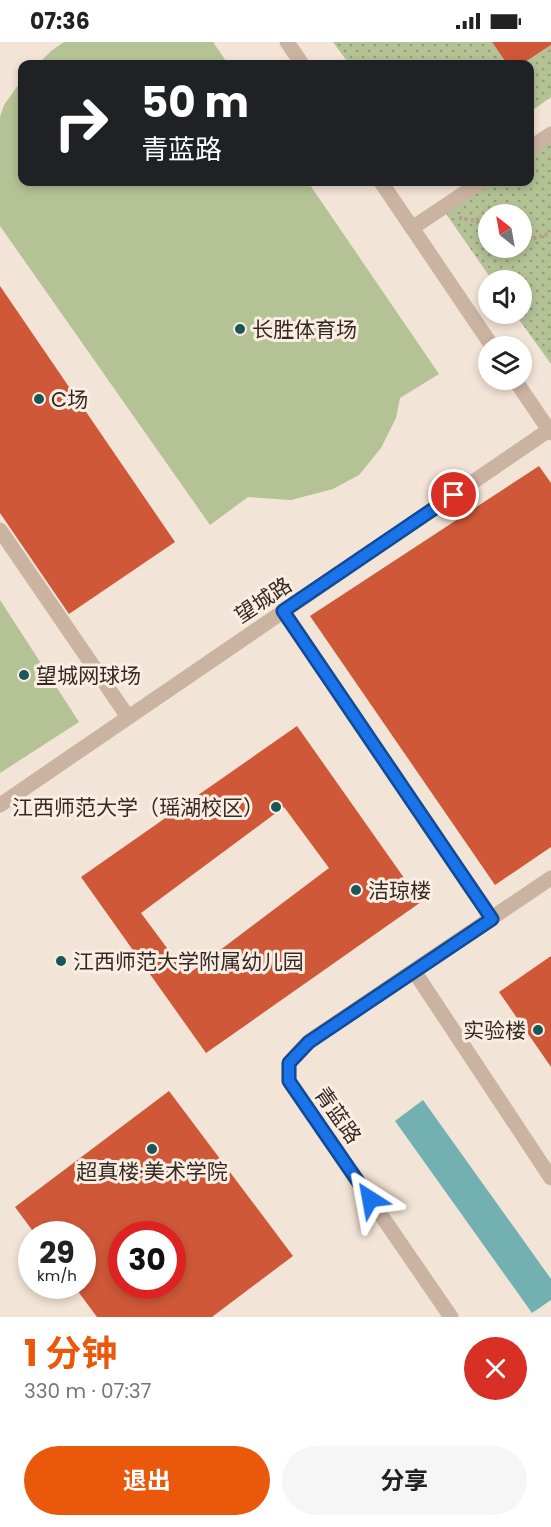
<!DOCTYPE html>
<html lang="zh">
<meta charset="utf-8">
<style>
:root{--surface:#fff;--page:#f6f6f6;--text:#222;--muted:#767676;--accent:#ea580c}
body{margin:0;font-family:Poppins,"Noto Sans SC",sans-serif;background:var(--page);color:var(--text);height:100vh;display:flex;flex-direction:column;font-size:22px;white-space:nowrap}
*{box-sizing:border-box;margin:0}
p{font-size:20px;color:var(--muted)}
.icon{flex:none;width:33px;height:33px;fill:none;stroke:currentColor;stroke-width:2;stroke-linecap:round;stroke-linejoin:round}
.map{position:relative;height:1275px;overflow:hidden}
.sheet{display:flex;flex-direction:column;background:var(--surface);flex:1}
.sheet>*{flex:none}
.hud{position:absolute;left:18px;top:18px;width:516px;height:126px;border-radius:12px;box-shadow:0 3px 9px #0003;background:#202124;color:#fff;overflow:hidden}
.needle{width:39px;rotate:329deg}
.controls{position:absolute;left:478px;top:162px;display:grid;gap:12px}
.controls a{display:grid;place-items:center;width:54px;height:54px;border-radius:50%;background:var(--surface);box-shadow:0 3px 9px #0003;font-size:30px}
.speed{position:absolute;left:18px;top:1179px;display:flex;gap:12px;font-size:30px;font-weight:700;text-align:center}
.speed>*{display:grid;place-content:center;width:78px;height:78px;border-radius:50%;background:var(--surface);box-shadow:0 3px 9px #0003;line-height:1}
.speed small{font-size:15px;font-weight:400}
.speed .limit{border:9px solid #d22;background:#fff;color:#111}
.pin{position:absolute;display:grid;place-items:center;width:51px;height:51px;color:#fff;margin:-26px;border:3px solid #fff;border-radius:50%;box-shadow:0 2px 6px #0007}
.me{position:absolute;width:66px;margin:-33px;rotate:326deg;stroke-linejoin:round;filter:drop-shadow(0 0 4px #0008)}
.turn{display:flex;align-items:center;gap:21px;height:126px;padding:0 24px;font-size:27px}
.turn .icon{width:78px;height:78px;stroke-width:2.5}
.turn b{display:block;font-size:42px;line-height:51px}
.round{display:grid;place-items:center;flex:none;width:63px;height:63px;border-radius:32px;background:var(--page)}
.overview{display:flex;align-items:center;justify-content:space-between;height:102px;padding:0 24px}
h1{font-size:36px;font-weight:700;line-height:45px;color:var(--accent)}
.button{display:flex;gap:12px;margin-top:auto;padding:12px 24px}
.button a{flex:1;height:69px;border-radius:36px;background:var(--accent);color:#fff;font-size:24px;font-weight:700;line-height:69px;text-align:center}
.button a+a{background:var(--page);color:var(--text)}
.status{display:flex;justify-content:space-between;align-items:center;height:42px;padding:0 30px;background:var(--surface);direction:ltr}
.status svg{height:16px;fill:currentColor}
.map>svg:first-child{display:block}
</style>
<div class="status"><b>07:36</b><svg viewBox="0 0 49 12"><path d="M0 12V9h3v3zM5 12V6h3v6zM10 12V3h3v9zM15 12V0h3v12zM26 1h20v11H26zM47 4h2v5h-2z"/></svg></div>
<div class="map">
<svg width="551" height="1275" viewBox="0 0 551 1275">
<defs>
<pattern id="grass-dots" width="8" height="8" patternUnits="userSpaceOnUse" patternTransform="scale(1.5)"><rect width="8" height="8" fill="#b4c296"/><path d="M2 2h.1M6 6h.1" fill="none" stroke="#939e7a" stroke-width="1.8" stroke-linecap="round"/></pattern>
</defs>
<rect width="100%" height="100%" fill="#f2e4d6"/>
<path fill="url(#grass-dots)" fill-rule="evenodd" d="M333,0h159l15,22h-158z
M551,3v52l-21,15v-48h-8z
M551,92v230l-36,-50h7v-34h-30l-50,-72 39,-26h49v-33zM489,172h33v34h-33z"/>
<path fill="#b4c296" d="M64,0h149l15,22h-190l13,-13z
M22,38v102h286l131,192 -39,24 -4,20 -15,30 -22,27 -26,14 -42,11 -43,-3 -38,28 -210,-299v-109l4,-12z
M0,558l79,122 -79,51z"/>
<path fill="#73b0b1" d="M423,1058l128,179v21l-19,13 -137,-192z"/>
<path fill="#ce5838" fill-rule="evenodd" d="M492,0h59v3l-29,19h-15z
M0,244l175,256 -106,72 -69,-101z
M539,424l12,17v364l-56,38 -185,-269z
M297,684l124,176 -215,151 -125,-176zM284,765l45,61 -142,107 -46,-62z
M551,914v111l-52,-75z
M169,1049l124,165 -81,61h-115l-23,-31h8v-52h-47l-20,-27zM122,1192h50v52h-50z"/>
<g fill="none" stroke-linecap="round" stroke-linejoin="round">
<path stroke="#b69d8c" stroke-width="4" stroke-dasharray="3 3" stroke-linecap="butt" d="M459,176l18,3 12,15
M522,200l29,-9
M498,206l1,1 4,-1"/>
<path stroke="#cbb3a2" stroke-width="15" d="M530,106l21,-14
M412,186l69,-46
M0,488l128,187
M283,569l209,308
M0,763l549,-375
M414,929l137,207
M451,1275l-162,-236v-18l19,-21 243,-164"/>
<path stroke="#cbb3a2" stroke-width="15" d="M287,0l15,22
M381,140l111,164
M515,338l36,53"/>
</g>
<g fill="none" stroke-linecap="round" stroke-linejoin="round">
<defs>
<path id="route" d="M370,1157l-81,-118v-18l20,-21 183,-123 -209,-308 171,-116"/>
</defs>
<use href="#route" stroke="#114b97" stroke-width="15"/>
<use href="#route" stroke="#1a73e8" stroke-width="10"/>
</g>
<g fill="#185658" stroke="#faeee2" stroke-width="2">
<circle cx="240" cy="287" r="6"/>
<circle cx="39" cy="357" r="6"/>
<circle cx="24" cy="633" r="6"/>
<circle cx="276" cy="765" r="6"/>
<circle cx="356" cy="848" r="6"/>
<circle cx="61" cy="919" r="6"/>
<circle cx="538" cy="988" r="6"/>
<circle cx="152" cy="1107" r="6"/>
</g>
<g text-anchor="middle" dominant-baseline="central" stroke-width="6" stroke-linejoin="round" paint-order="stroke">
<g font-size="21" fill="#352925" stroke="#faeee2" text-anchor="start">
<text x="252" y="287">长胜体育场</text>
<text x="51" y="357">C场</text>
<text x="36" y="633">望城网球场</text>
<text x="264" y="765" text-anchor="end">江西师范大学（瑶湖校区）</text>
<text x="368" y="848">洁琼楼</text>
<text x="73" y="919">江西师范大学附属幼儿园</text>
<text x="526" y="988" text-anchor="end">实验楼</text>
<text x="152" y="1129" text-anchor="middle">超真楼·美术学院</text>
</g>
<g font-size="21" fill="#352925" stroke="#faeee2">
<text transform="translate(263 558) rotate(-34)">望城路</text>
<text transform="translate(338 1073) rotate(55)">青蓝路</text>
</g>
</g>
</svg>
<div class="controls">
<a><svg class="needle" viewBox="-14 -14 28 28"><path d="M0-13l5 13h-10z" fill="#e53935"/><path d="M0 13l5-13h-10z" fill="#767676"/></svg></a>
<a><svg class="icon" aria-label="sound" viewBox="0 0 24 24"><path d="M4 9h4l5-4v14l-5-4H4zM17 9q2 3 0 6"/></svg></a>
<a><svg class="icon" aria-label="layers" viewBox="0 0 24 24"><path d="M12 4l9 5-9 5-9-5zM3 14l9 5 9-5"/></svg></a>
</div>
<div class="speed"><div>29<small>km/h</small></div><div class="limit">30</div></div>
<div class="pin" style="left:454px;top:453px;background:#d93025"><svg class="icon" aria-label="arrive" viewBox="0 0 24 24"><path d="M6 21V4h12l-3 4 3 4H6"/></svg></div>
<svg class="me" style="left:370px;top:1157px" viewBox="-20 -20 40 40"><path d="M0-17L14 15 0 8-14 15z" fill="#1a73e8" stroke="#fff" stroke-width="4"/></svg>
<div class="hud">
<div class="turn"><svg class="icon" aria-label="right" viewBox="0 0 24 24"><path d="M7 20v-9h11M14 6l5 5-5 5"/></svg><div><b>50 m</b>青蓝路</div></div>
</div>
</div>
<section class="sheet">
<div class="overview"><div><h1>1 分钟</h1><p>330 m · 07:37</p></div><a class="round" style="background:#d93025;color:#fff"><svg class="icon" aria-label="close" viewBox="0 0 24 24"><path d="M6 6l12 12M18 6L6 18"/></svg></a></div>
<div class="button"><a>退出</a><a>分享</a></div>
</section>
